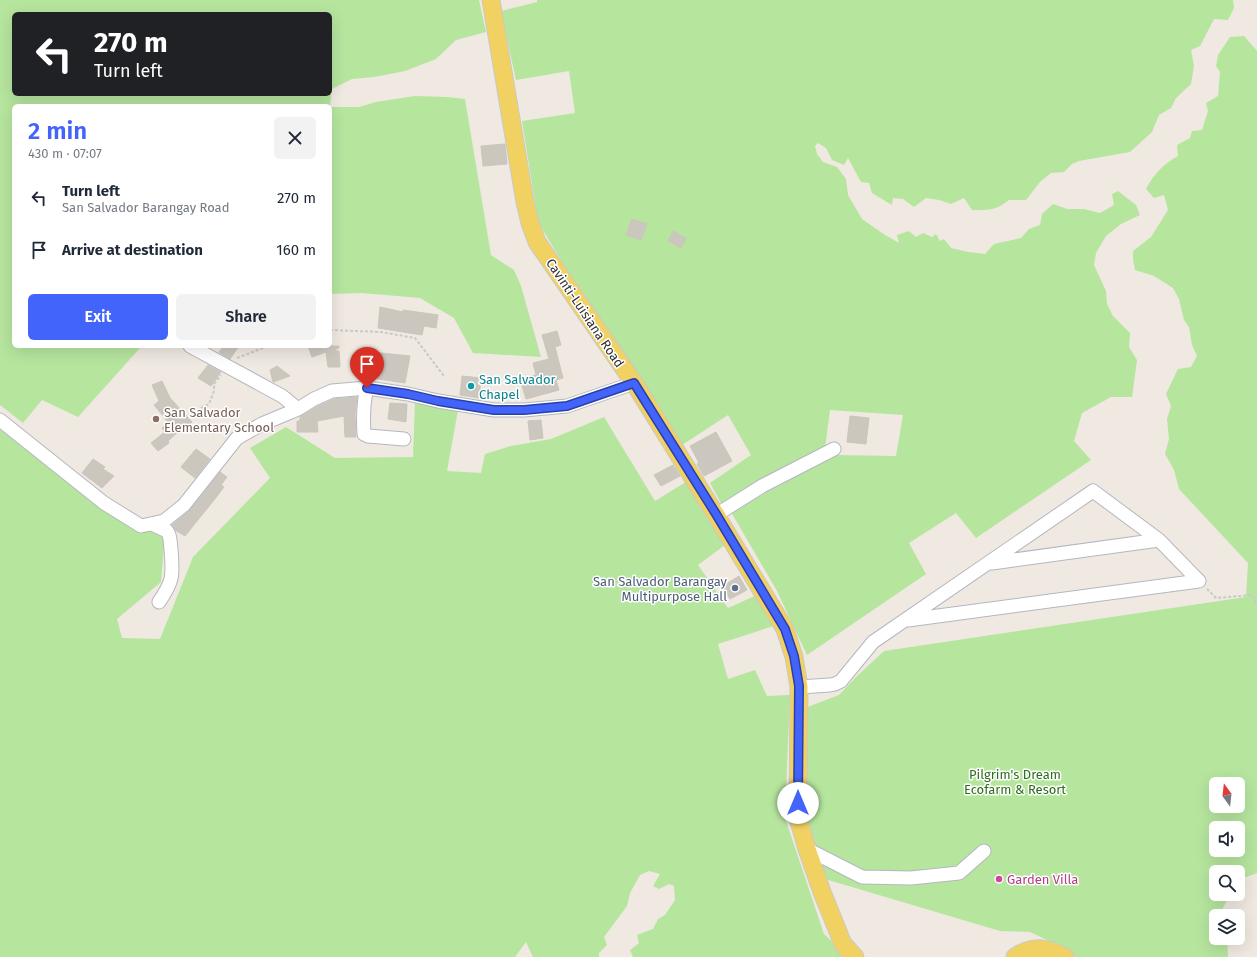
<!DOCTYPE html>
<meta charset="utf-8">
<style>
:root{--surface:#fff;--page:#f2f2f3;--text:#1f2937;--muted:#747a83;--accent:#4264fb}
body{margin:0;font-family:"Fira Sans",sans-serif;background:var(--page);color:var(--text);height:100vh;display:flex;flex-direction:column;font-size:15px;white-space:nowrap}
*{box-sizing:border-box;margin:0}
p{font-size:13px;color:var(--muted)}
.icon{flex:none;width:22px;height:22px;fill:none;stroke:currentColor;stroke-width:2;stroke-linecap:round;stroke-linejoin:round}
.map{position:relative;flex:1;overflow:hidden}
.details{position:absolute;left:12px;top:104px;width:320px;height:244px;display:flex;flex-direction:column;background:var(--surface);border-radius:6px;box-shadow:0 4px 16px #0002}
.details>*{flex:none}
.banner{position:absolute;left:12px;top:12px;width:320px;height:84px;border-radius:6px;box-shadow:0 4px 16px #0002;background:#202124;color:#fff;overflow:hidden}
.needle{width:26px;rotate:345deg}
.tools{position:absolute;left:1209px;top:777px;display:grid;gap:8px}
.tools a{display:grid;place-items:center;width:36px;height:36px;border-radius:6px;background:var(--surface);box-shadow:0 4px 16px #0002;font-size:20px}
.pin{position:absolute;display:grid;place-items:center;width:34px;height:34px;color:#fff;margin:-41px -17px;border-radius:50% 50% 50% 0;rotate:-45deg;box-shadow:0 0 4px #0007}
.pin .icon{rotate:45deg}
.me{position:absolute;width:44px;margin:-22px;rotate:0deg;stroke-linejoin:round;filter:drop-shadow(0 0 3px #0008)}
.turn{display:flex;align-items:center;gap:14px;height:84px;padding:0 16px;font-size:18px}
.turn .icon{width:52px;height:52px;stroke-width:2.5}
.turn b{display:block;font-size:28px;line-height:34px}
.round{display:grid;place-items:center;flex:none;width:42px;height:42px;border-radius:6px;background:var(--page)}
.headline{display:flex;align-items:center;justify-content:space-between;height:68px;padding:0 16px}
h1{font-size:24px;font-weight:600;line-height:30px;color:var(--accent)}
.cta{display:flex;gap:8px;margin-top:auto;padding:8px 16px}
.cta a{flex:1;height:46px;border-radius:6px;background:var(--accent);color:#fff;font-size:16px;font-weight:600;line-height:46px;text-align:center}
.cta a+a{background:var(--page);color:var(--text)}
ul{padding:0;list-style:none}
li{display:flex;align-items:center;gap:12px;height:52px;padding:0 16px}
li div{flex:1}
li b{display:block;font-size:15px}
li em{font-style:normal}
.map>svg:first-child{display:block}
</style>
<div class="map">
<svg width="1257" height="957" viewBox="0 0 1257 957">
<rect width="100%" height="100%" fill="#efe9e1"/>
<path fill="#b6e59e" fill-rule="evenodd" d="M0,0h479l7,32 -30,8 -20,19 -31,12 -31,6 -22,2 -20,10 -2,17h-316v109l-2,1 2,7v123h122l4,2 -62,69 -36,-17 -19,23 -23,-18zM14,14h316v80h-316z
M537,0h696l1,8 -6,12 -14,-1 -14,27 -9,4 3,16 -3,18 -15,14 -5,10 -12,7 -7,17 -22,20 -23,4 -28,5 -7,3 -8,8 -13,1 -11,9 -14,18h-17c-14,11 -20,10 -37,10l-8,-12 -13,6 -12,-4 -13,-2 -12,9 -11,-8 -10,-1 -1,7 -20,-12 -3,-10 -8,-1 -13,-24 -4,7 -12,-5 -6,-12 -8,-5 -3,3 2,8 6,8 14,5 9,12 2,16 14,24 23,16 14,8 -2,-8 12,-4 7,6 7,-4 9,4 4,-3 4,7 4,-2 7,9 17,4 17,2 9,-10 27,-6 8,-9 11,-4 2,-11 11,-10 14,5h17l16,4 14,-8 -2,-11 6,-3 18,14 4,10 -19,9 -15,12 -10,17 -2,12 12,26 1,13 6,12 17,17 -1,14 8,13 -5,37h-21l-29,16 -8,28 17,19 -115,78 -20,-25 -47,30 17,31 -119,81 -30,-64 -46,-79 103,-57 62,1 7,-41 -73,-5 -5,38 -103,57 -12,-22 41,-28 -23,-40 -46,30 -111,-168 -33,-55 -16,-101 53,-8 -6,-42 -53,9 -15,-69 36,-9z
M1244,36l13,15v822l-19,7v-8h-22v22h14l-7,14 1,8h-8v22h11l1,19h-155l-11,-10 -32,-15 -30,-1 -175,-52 -25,-67 5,-104 34,-13 17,-18 28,-26 362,-54 2,-34 -69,-74 -5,-19 -9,-16 4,-15 -2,-20 4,-13 -5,-12 12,-25 13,-2 6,-11 -5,-11 -3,-18 -5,-7 -5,-21 -6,-11 -19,-12 -19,-6 -2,-10v-9l18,-14 17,-27 -4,-15 -10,3 -8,-9c9,-16 16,-24 32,-33l-1,-11 13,-7 2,-7 10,-1 6,-19 -2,-8 12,-7 2,-24 -4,-6 2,-11 12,-18zM1216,784h22v22h-22zM1216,828h22v22h-22z
M415,96l32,1 18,2 26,156 23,15 7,16 20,71 -68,-4 -19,-35 -34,-20 -58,-5 -32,1v-187h29l17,-5z
M415,403l43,7 -11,61 34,2 4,-19 26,-8 40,-7 53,-22 51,84 31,-19 39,63 -27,20 30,43 31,-14 15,32 -56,18 10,35 27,-9 12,26 23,-1 -5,123 39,116 24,23h-215l-3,-7 9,-7 -2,-8 16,-6 5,-10 7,-4 10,-15 -1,-14 -5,-2 -10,5 -6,-3 7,-12 -11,-3 -9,4 -10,18 -3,13 -23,31 3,8 -8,8v4h-66l-7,-15 -11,15h-515v-533l131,103 34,6 -4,49 -44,37 5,19 38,1 33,-82 77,-79 -20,-30 36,-21 49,31 78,-1z"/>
<path fill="#cbc7bf" stroke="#cbc5ba" d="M505,144l2,20 -24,2 -2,-20z
M632,219l15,5 -6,16 -15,-5z
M673,231l13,7 -5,10 -13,-7z
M380,307l23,5v-2l35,5 -2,13 -12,-2 -2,9 -44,-7z
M557,331l4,14 -6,2 8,31 -7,2 3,10 -33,9 -6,-20 16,-4 -3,-12 16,-4 -7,-24z
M224,346h15l-9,13 -11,-7z
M308,346h31v2l-3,1v2h3l1,16h-12l-2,-15 -14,5z
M362,351l48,5 -5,27 -33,-5 1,-11 -12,-1z
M208,365l13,7 -10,14 -13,-8z
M277,366l13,10 -17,6 -3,-12z
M462,376l19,2 -2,20 -19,-3z
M162,381l8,17 22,24 -9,9 -2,-2 -13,12 1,2 -11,8 -7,-8 14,-11 -3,-4 6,-6 -14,-17 5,-4 -7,-16z
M357,397l-2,17 1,23h-11l-1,-21 -27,5 1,11h-21v-11h3v-4l18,-11 16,-7z
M390,403l17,1 -1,18 -18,-3z
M850,416l19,2 -3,26 -19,-2z
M541,420l2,18 -13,2 -2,-19z
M716,432l16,29 -28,15 -7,-12 2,-1 -9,-17z
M196,449l14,10 -15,19 -14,-11z
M93,459l12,8 -2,2 11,7 -12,12 -20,-15z
M673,465l7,11 -19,10 -7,-11z
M220,472l7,5 -6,8 3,2 -10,13 -29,36 -10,-6 -3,-5 18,-15z
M739,576l8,14 -17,9 -7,-13z"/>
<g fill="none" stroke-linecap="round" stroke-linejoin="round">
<defs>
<path id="minor" d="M190,346l92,50 16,13
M367,388c-4,15 -4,30 -3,46l4,2 36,3
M0,420l104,83 37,23 23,-5 20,-16 53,-67 25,-14 36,-15 16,-10 18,-8 35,-3 41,6 30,7 56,9h30l43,-4 67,-23
M716,515l46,-29 72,-37
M152,524l15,7c4,5 3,12 4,18 2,26 3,31 -12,53
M992,563l167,-23
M908,620l291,-39
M799,687l31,-2 5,-1 6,-3 32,-39 220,-151 66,49 40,41
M807,849l55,28 49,1 48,-5 25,-22"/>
<path id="major" d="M491,0l34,202 5,21 7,19 97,141 82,132 69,114 9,28 5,30 -1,131 9,31 15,43 21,52 12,13
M1015,957c18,-12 31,-10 50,0"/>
</defs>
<use href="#minor" stroke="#b4b7c1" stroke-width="15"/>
<use href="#major" stroke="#c9c9c9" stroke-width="19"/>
<path stroke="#c9c9c9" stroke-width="2" stroke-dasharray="3 2" stroke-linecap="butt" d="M330,330l51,2 34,6 29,38
M237,358l31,-12
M201,408l8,-4 5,-13v-7l7,-9
M1207,589l9,9 36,-3 5,10"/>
<use href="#minor" stroke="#fff" stroke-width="13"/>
<use href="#major" stroke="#f2d163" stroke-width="17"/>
</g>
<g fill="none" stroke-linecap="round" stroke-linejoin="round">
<defs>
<path id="route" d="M367,388l41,6 30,7 56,9h30l43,-4 67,-23 82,131 69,115 9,27 5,30 -1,117"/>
</defs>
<use href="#route" stroke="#2b41a3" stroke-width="10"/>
<use href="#route" stroke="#4264fb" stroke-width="7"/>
</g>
<circle fill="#0f9aa8" stroke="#fff" stroke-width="1.5" cx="471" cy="386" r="4"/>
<circle fill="#8d6e63" stroke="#fff" stroke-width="1.5" cx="156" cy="419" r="4"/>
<circle fill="#5c6f8a" stroke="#fff" stroke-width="1.5" cx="735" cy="588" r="4"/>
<circle fill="#d1479c" stroke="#fff" stroke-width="1.5" cx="999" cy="879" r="4"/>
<g text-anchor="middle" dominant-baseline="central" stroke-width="3" stroke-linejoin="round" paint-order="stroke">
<g font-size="13" fill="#2e2e2e" stroke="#fff">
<text transform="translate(585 313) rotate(56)">Cavinti-Luisiana Road</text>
</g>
<g font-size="13" fill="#0d838f" stroke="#fff" text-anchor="start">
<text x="479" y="379">San Salvador<tspan x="479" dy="15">Chapel</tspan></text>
</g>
<g font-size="13" fill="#785e54" stroke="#fff" text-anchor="start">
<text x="164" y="412">San Salvador<tspan x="164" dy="15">Elementary School</tspan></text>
</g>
<g font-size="13" fill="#4e5e75" stroke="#fff" text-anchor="end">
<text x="727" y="581">San Salvador Barangay<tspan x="727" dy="15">Multipurpose Hall</tspan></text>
</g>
<g font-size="13" fill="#2c6e1b" stroke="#fff">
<text x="1015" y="774">Pilgrim's Dream<tspan x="1015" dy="15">Ecofarm &amp; Resort</tspan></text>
</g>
<g font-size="13" fill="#b23c85" stroke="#fff" text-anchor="start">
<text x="1007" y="879">Garden Villa</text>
</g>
</g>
</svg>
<div class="tools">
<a><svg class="needle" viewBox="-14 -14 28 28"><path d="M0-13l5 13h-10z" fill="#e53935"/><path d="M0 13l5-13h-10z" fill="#747a83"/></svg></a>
<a><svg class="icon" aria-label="sound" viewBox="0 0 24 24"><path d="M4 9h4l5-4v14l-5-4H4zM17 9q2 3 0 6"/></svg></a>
<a><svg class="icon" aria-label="search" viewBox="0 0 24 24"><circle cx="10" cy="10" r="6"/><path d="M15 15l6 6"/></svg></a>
<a><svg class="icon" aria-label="layers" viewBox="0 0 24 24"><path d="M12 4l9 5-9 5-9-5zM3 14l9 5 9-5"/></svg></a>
</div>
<div class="pin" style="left:367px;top:388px;background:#d93025"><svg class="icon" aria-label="arrive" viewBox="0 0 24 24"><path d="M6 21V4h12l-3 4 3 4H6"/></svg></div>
<svg class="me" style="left:798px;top:803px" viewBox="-20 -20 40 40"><circle r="19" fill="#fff"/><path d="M0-13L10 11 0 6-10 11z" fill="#4264fb"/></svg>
<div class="banner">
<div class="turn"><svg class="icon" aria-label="left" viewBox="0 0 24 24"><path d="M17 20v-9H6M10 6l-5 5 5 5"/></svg><div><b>270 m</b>Turn left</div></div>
</div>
<section class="details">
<div class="headline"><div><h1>2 min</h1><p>430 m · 07:07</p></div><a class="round"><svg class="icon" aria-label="close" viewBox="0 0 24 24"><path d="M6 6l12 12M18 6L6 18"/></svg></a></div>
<ul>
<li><svg class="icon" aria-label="left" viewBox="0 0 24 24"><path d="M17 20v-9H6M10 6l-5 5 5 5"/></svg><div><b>Turn left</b><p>San Salvador Barangay Road</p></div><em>270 m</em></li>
<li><svg class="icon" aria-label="arrive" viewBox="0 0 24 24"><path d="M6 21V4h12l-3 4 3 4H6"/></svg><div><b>Arrive at destination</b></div><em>160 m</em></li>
</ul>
<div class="cta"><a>Exit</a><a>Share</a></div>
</section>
</div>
